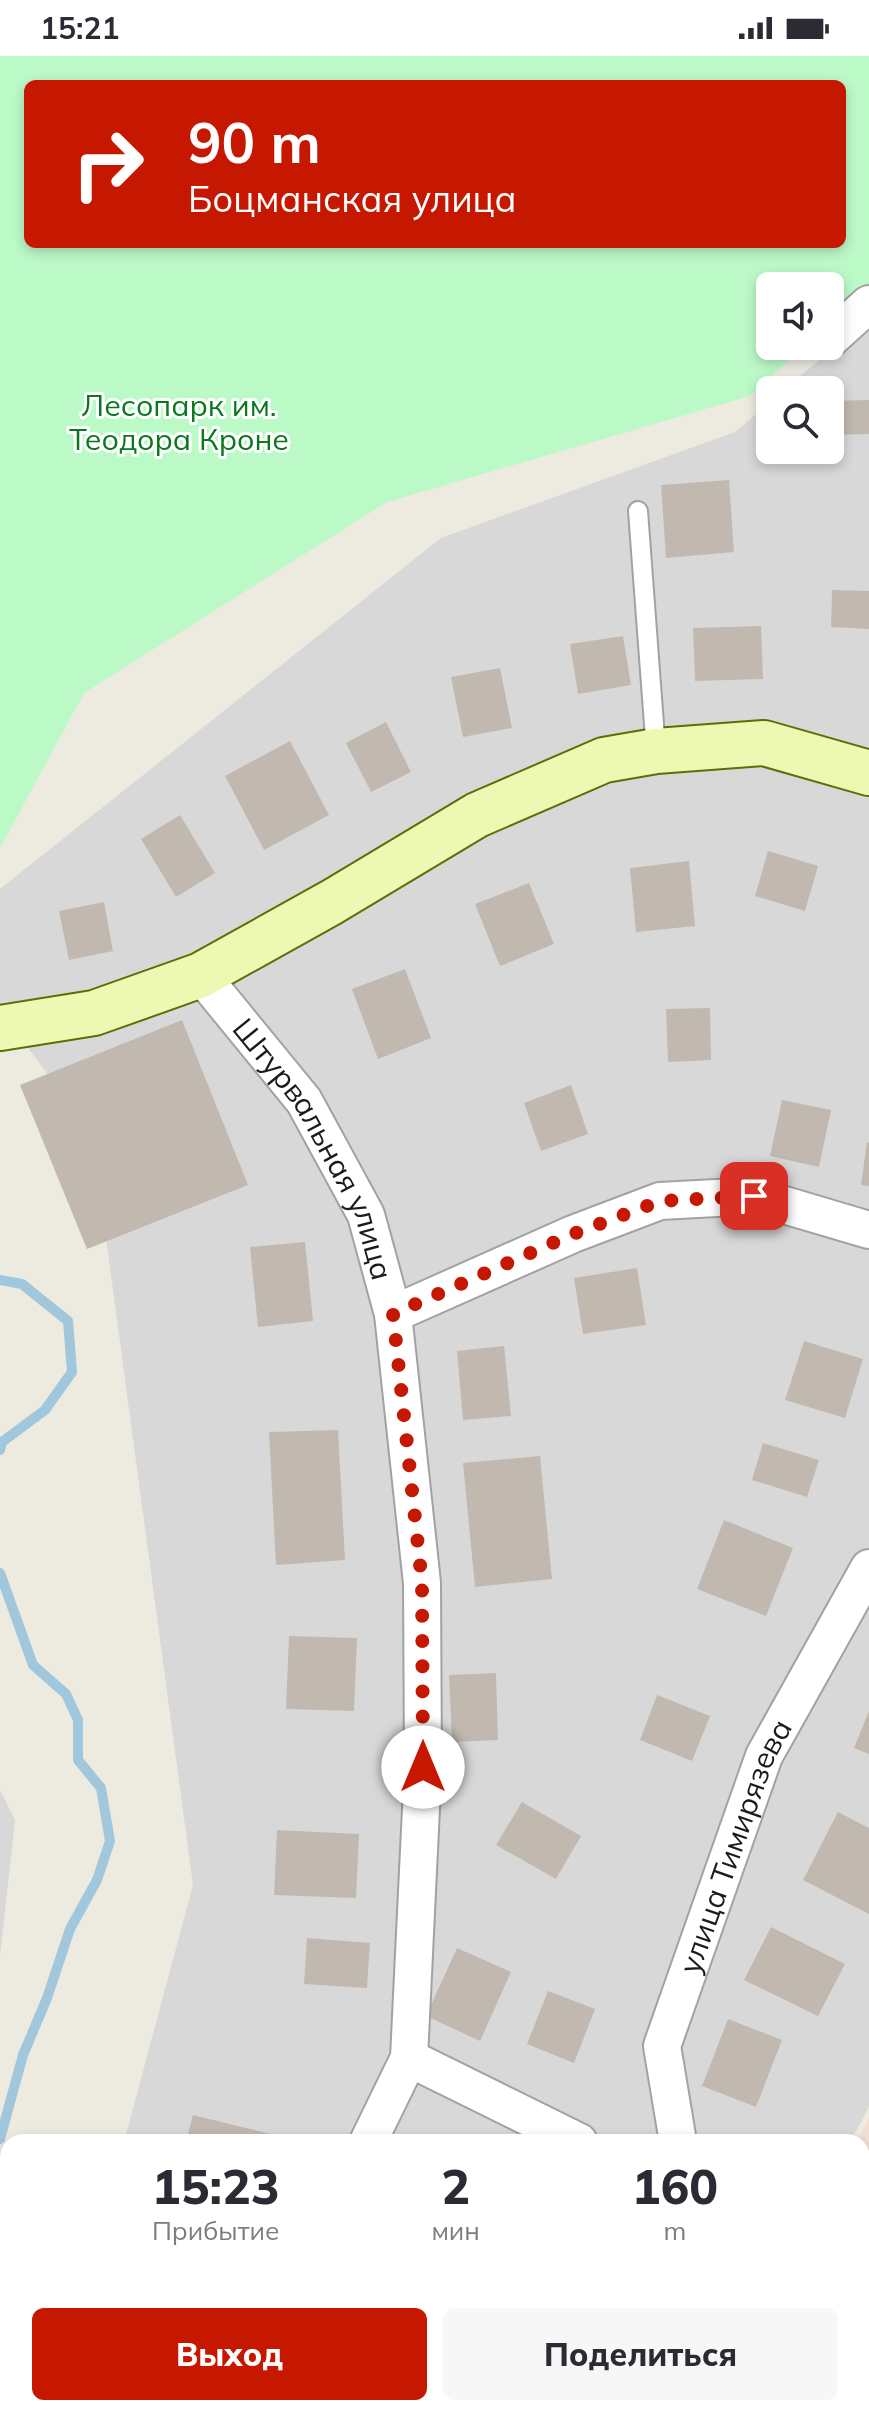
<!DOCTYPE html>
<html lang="ru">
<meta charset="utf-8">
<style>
:root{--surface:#fff;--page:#f7f7f7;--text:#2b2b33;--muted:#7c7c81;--accent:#c61700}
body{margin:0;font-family:Mulish,sans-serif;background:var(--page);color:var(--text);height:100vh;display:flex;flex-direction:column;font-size:30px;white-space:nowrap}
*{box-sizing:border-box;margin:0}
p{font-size:26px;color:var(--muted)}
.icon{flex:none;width:44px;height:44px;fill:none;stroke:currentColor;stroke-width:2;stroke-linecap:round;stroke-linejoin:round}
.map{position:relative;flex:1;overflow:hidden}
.panel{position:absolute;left:0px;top:2078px;width:870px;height:282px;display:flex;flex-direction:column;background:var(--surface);border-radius:24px 24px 0 0;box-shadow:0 4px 12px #0003}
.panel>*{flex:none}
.guide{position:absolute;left:24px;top:24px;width:822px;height:168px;border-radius:12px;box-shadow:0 4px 12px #0003;background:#c61700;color:#fff;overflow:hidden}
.fabs{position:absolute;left:756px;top:216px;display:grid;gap:16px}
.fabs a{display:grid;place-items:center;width:88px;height:88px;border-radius:12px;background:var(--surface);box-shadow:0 4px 12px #0003;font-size:40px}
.pin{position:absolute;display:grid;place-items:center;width:68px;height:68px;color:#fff;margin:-34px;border-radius:16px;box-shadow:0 4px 12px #0006}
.me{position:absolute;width:88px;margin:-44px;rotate:0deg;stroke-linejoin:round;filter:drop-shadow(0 0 6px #0008)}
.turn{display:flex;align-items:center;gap:28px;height:168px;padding:0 32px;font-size:36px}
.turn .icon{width:104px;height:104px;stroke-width:2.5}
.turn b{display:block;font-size:56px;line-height:68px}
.eta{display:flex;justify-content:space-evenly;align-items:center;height:136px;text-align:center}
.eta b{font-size:48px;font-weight:800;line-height:56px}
.action{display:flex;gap:16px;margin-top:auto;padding:16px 32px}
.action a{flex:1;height:92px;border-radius:12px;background:var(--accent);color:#fff;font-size:32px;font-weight:800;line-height:92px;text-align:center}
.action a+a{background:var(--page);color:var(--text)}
.status{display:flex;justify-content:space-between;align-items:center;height:56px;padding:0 40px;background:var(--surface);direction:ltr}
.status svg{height:22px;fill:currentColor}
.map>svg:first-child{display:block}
</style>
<div class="status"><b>15:21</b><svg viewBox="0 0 49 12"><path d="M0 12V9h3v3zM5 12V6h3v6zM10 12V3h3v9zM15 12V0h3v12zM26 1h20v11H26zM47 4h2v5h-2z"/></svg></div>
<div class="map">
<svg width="869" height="2359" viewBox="0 0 869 2359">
<rect width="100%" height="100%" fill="#edeae0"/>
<path fill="#d9d8d8" d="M869,261v1790l-19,35h-726l69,-257 -101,-751 -92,-124v-121l441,-351 294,-106 35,-30v48h60v-60h-46z
M0,1734l15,30 -15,135z
M198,2352h511l-4,7h-499z"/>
<path fill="#e6d2e0" d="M12,2352h146l8,7h-154z"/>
<path fill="#f0ded3" d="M869,2063v296h-150l4,-7h139v-266h-5z"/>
<path fill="#bbf9c7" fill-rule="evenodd" d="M0,0h869v233l-39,35v-38h-60v60h35l-55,50 -363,106 -303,191 -84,155zM28,28h814v160h-814z"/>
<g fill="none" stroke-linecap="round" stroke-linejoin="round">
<path stroke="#a0c7db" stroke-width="10" d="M0,1224l22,4 46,37 4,51 -27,38 -43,32 -2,8
M0,1517l33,92 33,29 12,26v40l23,28 9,53 -13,39 -27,49 -23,69 -24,57 -23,84"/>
</g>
<path fill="#c1b9b0" d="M869,344v34l-39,1v-34z
M729,424l5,72 -68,6 -5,-73z
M832,534l37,1v38l-38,-2z
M761,570l2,53 -68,2 -2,-53z
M623,580l8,49 -53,9 -8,-50z
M500,612l12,60 -49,9 -12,-60z
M386,666l25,50 -40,20 -25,-49z
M290,685l39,74 -65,35 -39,-74z
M180,759l35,58 -39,24 -35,-58z
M768,795l50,15 -13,45 -50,-15z
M689,805l6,65 -59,6 -6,-64z
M529,827l25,61 -54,22 -25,-62z
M104,846l9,49 -44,9 -10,-49z
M405,913l26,69 -53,21 -26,-70z
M710,952l1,52 -43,2 -2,-53z
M182,964l66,165 -161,64 -67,-164z
M571,1029l17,49 -47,17 -17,-48z
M782,1044l49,10 -12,57 -49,-11z
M867,1086l2,1v43l-8,-1z
M305,1186l8,79 -55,6 -8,-80z
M637,1212l9,57 -63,9 -9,-56z
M804,1285l59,18 -18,59 -60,-18z
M504,1290l7,70 -48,4 -6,-69z
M338,1374l7,130 -69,5 -7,-133z
M763,1387l56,17 -12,37 -55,-17z
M540,1400l12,123 -77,8 -12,-124z
M724,1464l69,28 -27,68 -69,-27z
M289,1580l68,2 -3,73 -68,-2z
M496,1617l2,67 -46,2 -3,-67z
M657,1639l53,21 -18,45 -52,-21z
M869,1655v43l-15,-6z
M522,1746l59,34 -25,43 -60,-34z
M838,1756l31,16v86l-66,-34z
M277,1774l82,4 -3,64 -82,-3z
M771,1871l74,37 -27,52 -74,-36z
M307,1882l63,5 -3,45 -63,-4z
M457,1892l54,24 -31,69 -54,-25z
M548,1935l47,18 -21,54 -47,-19z
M728,1963l54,21 -26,67 -54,-21z
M193,2059l94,23 -1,4h-100z
M366,2352h57l-3,7h-57z
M539,2352h61l-2,7h-42z"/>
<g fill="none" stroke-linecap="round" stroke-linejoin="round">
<defs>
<path id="lane" d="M638,455l18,240"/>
<g id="street">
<path d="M830,283l39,-35"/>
<path id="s1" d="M201,919l103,126 62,114 27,99 29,269 1,184 -14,291 -41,84"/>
<path d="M393,1258l180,-80 87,-33 94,-5 115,34"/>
<path d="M409,2002l170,84"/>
<path id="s2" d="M678,2086l-16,-96 102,-290 105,-188"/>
<path d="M286,2359l3,-7"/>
<path d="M655,2359l4,-7"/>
</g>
<path id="secondary" d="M0,972l94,-15 107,-38 131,-73 145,-87 127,-55 52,-9 108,-8 105,30"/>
</defs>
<use href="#lane" stroke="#a2a2a2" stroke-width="22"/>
<use href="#street" stroke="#a2a2a2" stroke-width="40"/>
<use href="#secondary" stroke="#587004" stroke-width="48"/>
<use href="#lane" stroke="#fff" stroke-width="18"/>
<use href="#street" stroke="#fff" stroke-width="36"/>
<use href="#secondary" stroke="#edf9b2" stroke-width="44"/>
</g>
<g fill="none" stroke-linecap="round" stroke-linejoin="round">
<path stroke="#c61700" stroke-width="14" stroke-dasharray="0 25.2" d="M423,1711l-1,-184 -29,-269 180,-80 87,-33 94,-5"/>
</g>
<g text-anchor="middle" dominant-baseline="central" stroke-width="6" stroke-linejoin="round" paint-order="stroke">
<g font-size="30" fill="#0b7820" stroke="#fff">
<text x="179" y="349">Лесопарк им.<tspan x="179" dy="34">Теодора Кроне</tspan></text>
</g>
<g font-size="30" fill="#1b1b1b" stroke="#fff">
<text stroke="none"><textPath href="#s1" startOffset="210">Штурвальная улица</textPath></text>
<text stroke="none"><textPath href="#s2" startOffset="310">улица Тимирязева</textPath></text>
</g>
</g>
</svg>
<div class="fabs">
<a><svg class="icon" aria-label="sound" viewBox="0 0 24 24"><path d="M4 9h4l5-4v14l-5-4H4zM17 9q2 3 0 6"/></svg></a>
<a><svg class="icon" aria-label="search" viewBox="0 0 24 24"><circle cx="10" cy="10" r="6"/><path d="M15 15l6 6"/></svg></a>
</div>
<div class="pin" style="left:754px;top:1140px;background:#d93025"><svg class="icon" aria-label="arrive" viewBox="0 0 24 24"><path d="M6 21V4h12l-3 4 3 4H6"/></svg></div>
<svg class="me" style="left:423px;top:1711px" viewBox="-20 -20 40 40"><circle r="19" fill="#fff"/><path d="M0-13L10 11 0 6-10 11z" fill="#c61700"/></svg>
<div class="guide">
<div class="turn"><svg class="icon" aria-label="right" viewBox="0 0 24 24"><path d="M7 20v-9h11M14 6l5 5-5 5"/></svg><div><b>90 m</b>Боцманская улица</div></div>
</div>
<section class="panel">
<div class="eta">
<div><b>15:23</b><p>Прибытие</p></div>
<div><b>2</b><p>мин</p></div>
<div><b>160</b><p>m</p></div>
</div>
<div class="action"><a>Выход</a><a>Поделиться</a></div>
</section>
</div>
